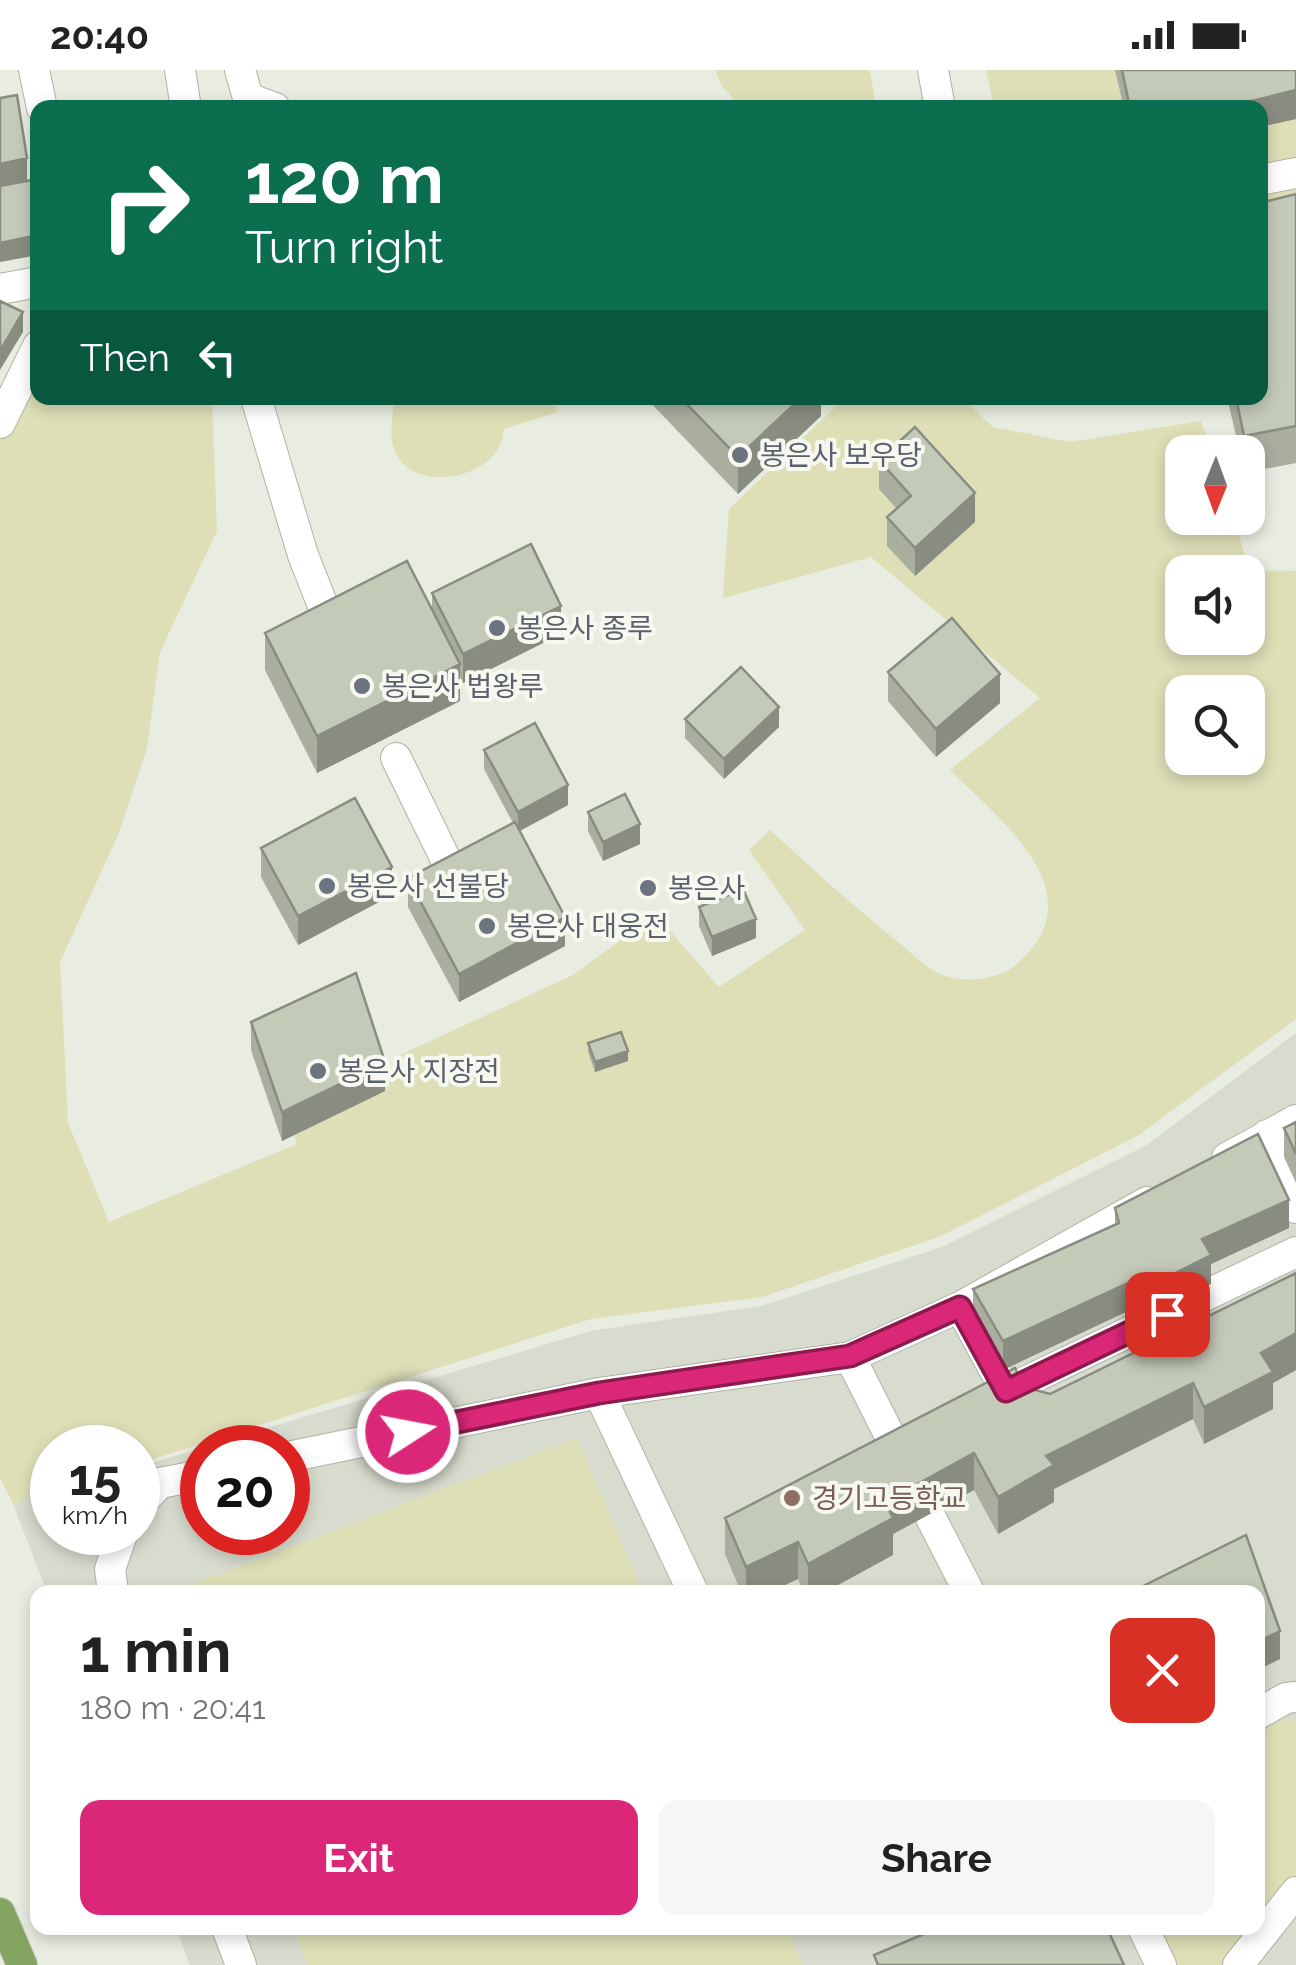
<!DOCTYPE html>
<meta charset="utf-8">
<style>
:root{--surface:#fff;--page:#f6f6f6;--text:#222;--muted:#767676;--accent:#db2777}
body{margin:0;font-family:Raleway,"Noto Sans KR",sans-serif;background:var(--page);color:var(--text);height:100vh;display:flex;flex-direction:column;font-size:38px;white-space:nowrap}
*{box-sizing:border-box;margin:0}
p{font-size:32px;color:var(--muted)}
.icon{flex:none;width:55px;height:55px;fill:none;stroke:currentColor;stroke-width:2;stroke-linecap:round;stroke-linejoin:round}
.map{position:relative;flex:1;overflow:hidden}
.drawer{position:absolute;left:30px;top:1515px;width:1235px;height:350px;display:flex;flex-direction:column;background:var(--surface);border-radius:20px;box-shadow:0 5px 15px #0003}
.drawer>*{flex:none}
.guide{position:absolute;left:30px;top:30px;width:1238px;height:305px;border-radius:20px;box-shadow:0 5px 15px #0003;background:#0b6e4f;color:#fff;overflow:hidden}
.needle{width:65px;rotate:181deg}
.controls{position:absolute;left:1165px;top:365px;display:grid;gap:20px}
.controls a{display:grid;place-items:center;width:100px;height:100px;border-radius:20px;background:var(--surface);box-shadow:0 5px 15px #0003;font-size:50px}
.speed{position:absolute;left:30px;top:1355px;display:flex;gap:20px;font-size:50px;font-weight:700;text-align:center}
.speed>*{display:grid;place-content:center;width:130px;height:130px;border-radius:50%;background:var(--surface);box-shadow:0 5px 15px #0003;line-height:1}
.speed small{font-size:25px;font-weight:400}
.speed .limit{border:15px solid #d22;background:#fff;color:#111}
.pin{position:absolute;display:grid;place-items:center;width:85px;height:85px;color:#fff;margin:-42px;border-radius:20px;box-shadow:0 5px 15px #0006}
.me{position:absolute;width:110px;margin:-55px;rotate:79deg;stroke-linejoin:round;filter:drop-shadow(0 0 8px #0008)}
.turn{display:flex;align-items:center;gap:35px;height:210px;padding:0 50px;font-size:45px}
.turn .icon{width:130px;height:130px;stroke-width:2.5}
.turn b{display:block;font-size:70px;line-height:85px}
.then{display:flex;align-items:center;height:95px;padding:0 50px;background:#0003;gap:20px;font-size:38px}
.round{display:grid;place-items:center;flex:none;width:105px;height:105px;border-radius:20px;background:var(--page)}
.overview{display:flex;align-items:center;justify-content:space-between;height:170px;padding:0 50px}
h1{font-size:60px;font-weight:700;line-height:75px}
.primary-button{display:flex;gap:20px;margin-top:auto;padding:20px 50px}
.primary-button a{flex:1;height:115px;border-radius:20px;background:var(--accent);color:#fff;font-size:40px;font-weight:700;line-height:115px;text-align:center}
.primary-button a+a{background:var(--page);color:var(--text)}
.status{display:flex;justify-content:space-between;align-items:center;height:70px;padding:0 50px;background:var(--surface);direction:ltr}
.status svg{height:28px;fill:currentColor}
.map>svg:first-child{display:block}
</style>
<div class="status"><b>20:40</b><svg viewBox="0 0 49 12"><path d="M0 12V9h3v3zM5 12V6h3v6zM10 12V3h3v9zM15 12V0h3v12zM26 1h20v11H26zM47 4h2v5h-2z"/></svg></div>
<div class="map">
<svg width="1296" height="1895" viewBox="0 0 1296 1895">
<rect width="100%" height="100%" fill="#e9ece0"/>
<path fill="#d8dcce" fill-rule="evenodd" d="M1296,963v932h-1106l-14,-37h1082v-336h-1211l-34,-88 39,-12v40h86v-65l452,-136 171,-25 181,-59 205,-102zM202,1378h86v84h-86z"/>
<path fill="#dedfb7" fill-rule="evenodd" d="M715,0h155l6,37h-135l-20,-22z
M986,0h310v145l-36,7v-114l-266,-1z
M37,292l1,36h174l5,133 -57,121 -13,96 -29,87 -58,127 8,161 41,99 188,-78 -8,-28 109,-46 2,-15 171,-79 85,-61 63,72 86,-57 -56,-80 21,-20c42,38 83,76 127,111 13,11 28,26 43,33 21,9 55,7 73,-7 88,-71 -11,-145 -63,-197l90,-72 -169,-141 -148,41 6,-89 116,-111h117l31,29 77,15 131,-21 11,31h-30v66h51l17,52 46,1v448l-157,116 -200,102 -177,60 -171,22 -453,145v-16h-86v43l-39,13 -13,-26v-1044zM1182,502h66v66h-66zM1182,622h66v66h-66z
M395,328h117l44,8 1,6 -53,17c-2,5 -1,11 -4,16 -16,34 -78,45 -101,14 -12,-17 -7,-43 -4,-61z
M577,1368l66,154h-471z
M1286,1647l10,8v153l-38,48v-194z
M293,1858h494l16,37h-495z
M1158,1858h99l-30,37h-53z"/>
<g fill="none" stroke-linecap="round" stroke-linejoin="round">
<defs>
<path id="minor" d="M34,0l8,38
M180,0l6,38
M240,0l8,28 27,10
M933,0l7,38
M1260,110l36,-7
M0,219l38,-7
M256,328l47,157 24,61
M0,353l38,-77
M396,688l54,110
M1267,1065l29,73
M1227,1088l69,-38
M960,1237l46,84 290,-139
M850,1287l46,91
M599,1323l94,199
M288,1387l311,-64 251,-36 110,-50 187,-105
M138,1436l22,-23 42,-8
M931,1448l38,74
M113,1522l-3,-23 13,-37
M1258,1644l28,-16 10,-1
M227,1858l14,37
M1143,1858l18,37
M1238,1895l58,-73"/>
<path id="major" d="M0,1843l22,52"/>
</defs>
<use href="#minor" stroke="#adb4a2" stroke-width="32"/>
<use href="#major" stroke="#c5c9c0" stroke-width="32"/>
<use href="#minor" stroke="#fff" stroke-width="30"/>
<use href="#major" stroke="#83a561" stroke-width="30"/>
</g>
<path fill="#a9ae9e" d="M1115,0h181v49l-36,8v-19h-136z
M1296,124v269l-48,9v-20h-8l-13,-54h33z
M646,328h175v18l-83,78z
M879,390l96,62 -60,54 -28,-30v-29l10,-8 -18,-20z
M432,523l129,41 -98,49 -3,-6v24l-143,72 -52,-103v-37l167,-23z
M888,602l112,31 -64,54 -48,-56z
M685,649l94,8 -55,52 -39,-41z
M484,680l84,55 -49,26 46,115 -106,56 -51,-95v-29l105,-55 -29,-54z
M588,742l52,32 -37,17 -15,-30z
M261,778l131,47 -94,50 -37,-68z
M699,837l57,31 -44,18 -13,-30z
M251,952l134,69 -103,50 -31,-91z
M588,973l40,18 -33,11 -7,-20z
M1296,1052v61l-12,-26v-29z
M1115,1138l174,20 -78,36v20l-63,31 -18,-5 -127,60 -30,-53v-28l142,-64z
M1296,1203v97l-23,13v26l-69,35 -11,-25 -139,70v13l-56,32 -24,-44 -81,44v21l-68,37h-21l-6,-13 -28,13h-29l-16,-38v-36l299,-131 26,7z"/>
<path fill="#898d81" d="M1296,20v29l-36,8v-19h-37z
M27,88v28l-27,7v-29z
M38,165v20l-38,7v-19z
M23,242v20l-23,38v-19z
M801,328h20v18l-83,78v-37z
M975,423v29l-60,54v-28z
M561,536v28l-98,49v-29z
M460,594v37l-143,72v-37z
M1000,604v29l-64,54v-28z
M779,637v20l-55,52v-20z
M568,715v20l-50,27v-20z
M640,754v20l-37,17v-19z
M392,797v28l-94,50v-29z
M565,847v29l-106,56v-28z
M756,849v19l-44,18v-19z
M628,981v10l-33,11v-10z
M385,992v29l-103,50v-29z
M1289,1130v28l-78,36v20l-63,31v-28l54,-48z
M1130,1212v28l-127,60v-29z
M1296,1263v37l-23,13v26l-69,35v-37l57,-54z
M1193,1313v36l-139,70v13l-56,32v-37l48,-41z
M974,1383v37l-81,44v21l-68,37h-17v-28l77,-62z
M798,1472v37l-28,13h-24v-25z
M1280,1561v28l-22,11v-28z"/>
<path fill="#c4cab8" stroke="#898d81" stroke-width="2.5" d="M1122,0h174v20l-73,18h-93z
M17,25l10,63 -27,6v-66z
M32,110l6,26v29l-38,8v-57z
M1296,124v232l-52,10 -8,-38h24v-195z
M0,231l23,11 -23,39z
M681,328h120l-63,59z
M915,357l60,66 -60,55 -28,-31 24,-21 -32,-36z
M531,474l30,62 -98,48 -31,-61z
M407,491l53,103 -143,72 -52,-103z
M952,548l48,56 -64,55 -48,-57z
M741,597l38,40 -55,52 -39,-40z
M535,653l33,62 -50,27 -34,-62z
M625,724l15,30 -37,18 -15,-30z
M355,728l37,69 -94,49 -37,-68z
M515,752l50,95 -106,57 -51,-96z
M743,819l13,30 -44,18 -13,-30z
M356,903l29,89 -103,50 -31,-90z
M621,962l7,19 -33,11 -7,-19z
M1296,1052v32l-12,-26z
M1258,1064l31,66 -87,39 9,16 -63,32 -18,-5 -127,59 -30,-52 146,-66 -4,-15z
M1296,1203v60l-35,20 12,19 -69,35 -11,-24 -147,73 8,9 -56,32 -24,-44 -89,49 8,16 -85,46 -10,-22 -52,25 -21,-49 290,-150 9,19 26,7z
M1246,1465l34,96 -22,11v-50h-127z
M938,1858h169l17,37h-246l-4,-10z"/>
<g fill="none" stroke-linecap="round" stroke-linejoin="round">
<defs>
<path id="route" d="M408,1362l191,-39 251,-37 110,-49 46,84 161,-77"/>
</defs>
<use href="#route" stroke="#8e194d" stroke-width="25"/>
<use href="#route" stroke="#db2777" stroke-width="18"/>
</g>
<g fill="#6b7280" stroke="#f7f9f1" stroke-width="4">
<circle cx="740" cy="385" r="10"/>
<circle cx="497" cy="558" r="10"/>
<circle cx="362" cy="616" r="10"/>
<circle cx="327" cy="816" r="10"/>
<circle cx="648" cy="818" r="10"/>
<circle cx="487" cy="856" r="10"/>
<circle cx="318" cy="1001" r="10"/>
</g>
<circle fill="#8d6e63" stroke="#f7f9f1" stroke-width="4" cx="792" cy="1428" r="10"/>
<g text-anchor="middle" dominant-baseline="central" stroke-width="8" stroke-linejoin="round" paint-order="stroke">
<g font-size="28" fill="#5b616d" stroke="#f7f9f1" text-anchor="start">
<text x="760" y="385">봉은사 보우당</text>
<text x="517" y="558">봉은사 종루</text>
<text x="382" y="616">봉은사 법왕루</text>
<text x="347" y="816">봉은사 선불당</text>
<text x="668" y="818">봉은사</text>
<text x="507" y="856">봉은사 대웅전</text>
<text x="338" y="1001">봉은사 지장전</text>
</g>
<g font-size="28" fill="#785e54" stroke="#f7f9f1" text-anchor="start">
<text x="812" y="1428">경기고등학교</text>
</g>
</g>
</svg>
<div class="controls">
<a><svg class="needle" viewBox="-14 -14 28 28"><path d="M0-13l5 13h-10z" fill="#e53935"/><path d="M0 13l5-13h-10z" fill="#767676"/></svg></a>
<a><svg class="icon" aria-label="sound" viewBox="0 0 24 24"><path d="M4 9h4l5-4v14l-5-4H4zM17 9q2 3 0 6"/></svg></a>
<a><svg class="icon" aria-label="search" viewBox="0 0 24 24"><circle cx="10" cy="10" r="6"/><path d="M15 15l6 6"/></svg></a>
</div>
<div class="speed"><div>15<small>km/h</small></div><div class="limit">20</div></div>
<div class="pin" style="left:1167px;top:1244px;background:#d93025"><svg class="icon" aria-label="arrive" viewBox="0 0 24 24"><path d="M6 21V4h12l-3 4 3 4H6"/></svg></div>
<svg class="me" style="left:408px;top:1362px" viewBox="-20 -20 40 40"><circle r="17" fill="#db2777" stroke="#fff" stroke-width="3"/><path d="M0-11L8 9 0 5-8 9z" fill="#fff"/></svg>
<div class="guide">
<div class="turn"><svg class="icon" aria-label="right" viewBox="0 0 24 24"><path d="M7 20v-9h11M14 6l5 5-5 5"/></svg><div><b>120 m</b>Turn right</div></div>
<div class="then">Then<svg class="icon" aria-label="left" viewBox="0 0 24 24"><path d="M17 20v-9H6M10 6l-5 5 5 5"/></svg></div>
</div>
<section class="drawer">
<div class="overview"><div><h1>1 min</h1><p>180 m · 20:41</p></div><a class="round" style="background:#d93025;color:#fff"><svg class="icon" aria-label="close" viewBox="0 0 24 24"><path d="M6 6l12 12M18 6L6 18"/></svg></a></div>
<div class="primary-button"><a>Exit</a><a>Share</a></div>
</section>
</div>
